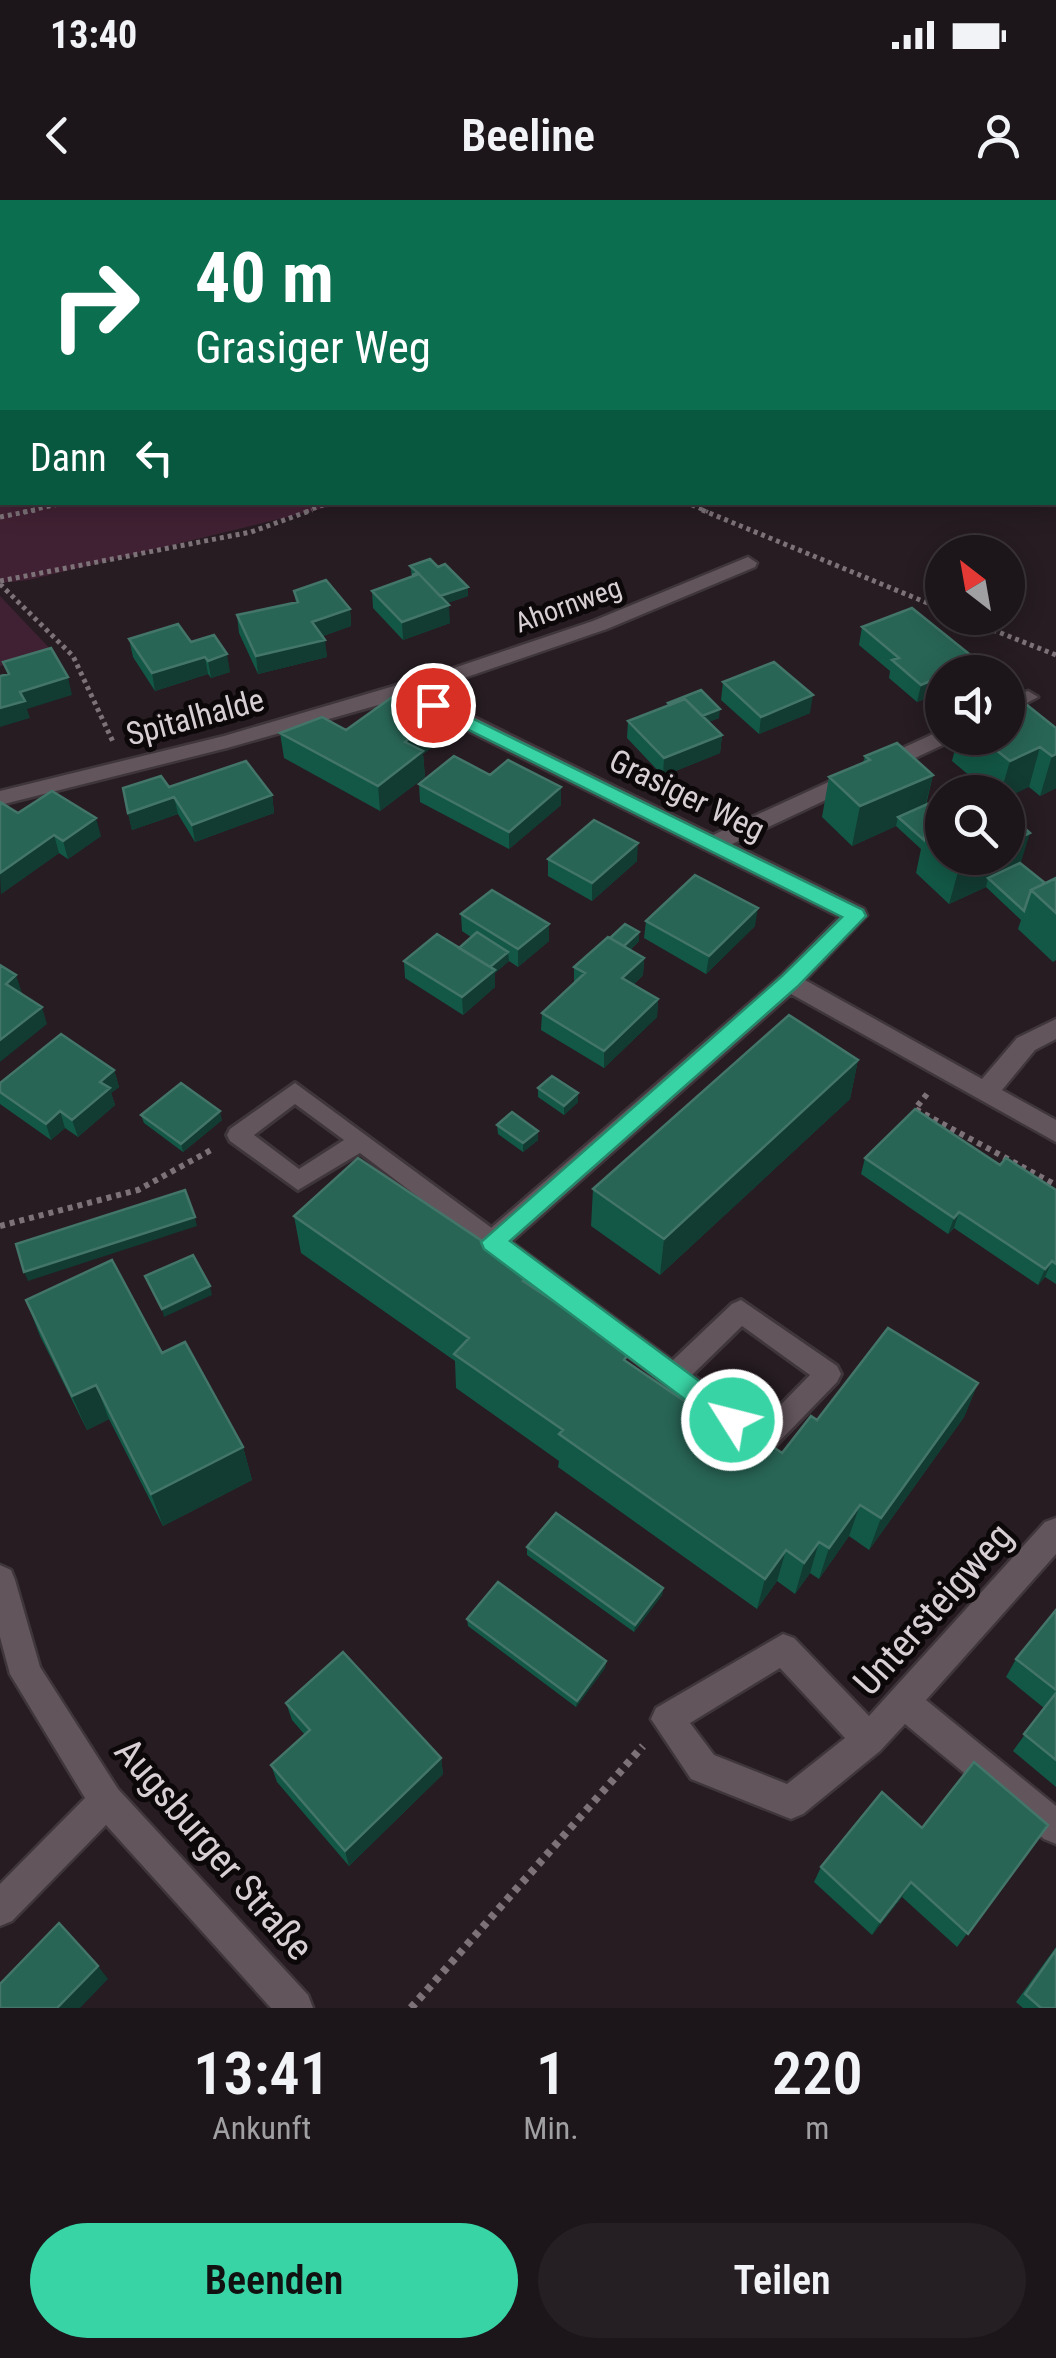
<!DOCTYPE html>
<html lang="de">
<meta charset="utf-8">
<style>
:root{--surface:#1c151a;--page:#251e23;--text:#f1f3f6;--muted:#a09fa2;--line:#3a3439;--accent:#39d4a5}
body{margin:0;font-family:"Roboto Condensed",sans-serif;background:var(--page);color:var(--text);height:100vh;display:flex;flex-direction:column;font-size:38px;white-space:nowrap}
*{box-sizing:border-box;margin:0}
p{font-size:32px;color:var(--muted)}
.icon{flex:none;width:55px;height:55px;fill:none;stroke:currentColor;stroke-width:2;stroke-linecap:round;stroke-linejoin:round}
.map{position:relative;height:1808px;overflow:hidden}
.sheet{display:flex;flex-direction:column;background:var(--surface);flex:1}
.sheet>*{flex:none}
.banner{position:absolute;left:0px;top:0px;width:1058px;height:305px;box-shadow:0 5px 25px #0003,0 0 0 2px var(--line);background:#0b6e4f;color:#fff;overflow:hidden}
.needle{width:65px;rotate:329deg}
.controls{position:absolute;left:925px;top:335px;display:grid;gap:20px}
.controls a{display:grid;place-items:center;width:100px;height:100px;border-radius:50%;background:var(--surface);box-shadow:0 5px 25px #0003,0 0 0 2px var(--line);font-size:50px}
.pin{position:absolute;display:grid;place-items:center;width:85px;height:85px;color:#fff;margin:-42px;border:5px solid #fff;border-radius:50%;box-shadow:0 2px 10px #0007}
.me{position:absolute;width:110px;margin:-55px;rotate:306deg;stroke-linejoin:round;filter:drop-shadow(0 0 8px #0008)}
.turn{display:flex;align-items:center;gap:35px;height:210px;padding:0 30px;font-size:45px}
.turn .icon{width:130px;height:130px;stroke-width:2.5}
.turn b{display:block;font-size:70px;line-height:85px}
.then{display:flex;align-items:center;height:95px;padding:0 30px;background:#0003;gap:20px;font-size:38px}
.eta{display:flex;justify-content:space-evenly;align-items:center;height:170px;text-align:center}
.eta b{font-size:60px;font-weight:600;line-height:70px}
.primary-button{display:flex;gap:20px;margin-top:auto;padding:20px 30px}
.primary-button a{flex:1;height:115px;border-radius:60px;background:var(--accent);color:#111;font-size:40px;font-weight:600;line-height:115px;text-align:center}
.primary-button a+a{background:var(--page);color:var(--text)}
.status{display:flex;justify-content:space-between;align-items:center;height:70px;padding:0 50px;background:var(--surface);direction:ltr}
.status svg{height:28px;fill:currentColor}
header{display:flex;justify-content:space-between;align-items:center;height:130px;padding:0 30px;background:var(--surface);font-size:45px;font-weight:600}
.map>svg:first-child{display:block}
</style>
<div class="status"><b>13:40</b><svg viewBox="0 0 49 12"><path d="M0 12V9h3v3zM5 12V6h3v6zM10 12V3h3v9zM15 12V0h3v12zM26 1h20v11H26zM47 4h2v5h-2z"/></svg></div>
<header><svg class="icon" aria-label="back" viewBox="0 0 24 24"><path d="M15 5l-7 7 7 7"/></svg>Beeline<svg class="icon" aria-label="person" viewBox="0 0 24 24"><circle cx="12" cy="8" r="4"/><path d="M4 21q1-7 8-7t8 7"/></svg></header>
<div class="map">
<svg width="1056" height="1808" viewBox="0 0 1056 1808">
<rect width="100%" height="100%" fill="#261c22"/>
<path fill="#402133" d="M0,0h1007l-1005,2v300l343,1 -316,77 -29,3z
M0,396l56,59 -56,11z"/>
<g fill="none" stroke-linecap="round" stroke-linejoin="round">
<defs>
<path id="service" d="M295,883l377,278 60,-57 9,-4 96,66 4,8 -4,8 -66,68 -9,4 -9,-4 -393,-297 -62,37 -68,-49 -3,-6 3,-6zM295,904l49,36 -45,29 -45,-34zM742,1126l68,49 -50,51 -68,-51z"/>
<path id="minor" d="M748,357l9,6 -2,4 -148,62 -184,63 290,143 229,-105v8h10l-3,4 -217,102 132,65 3,6 -62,65 177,99 35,-41 39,-19v20l-21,11 -33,40 54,30v22l-265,-148 -289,256 -9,3 -9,-3 -4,-8 4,-8 297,-258 59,-59 -437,-219 -176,50 -227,57v-14l224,-55 221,-65 148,-50z
M1028,491l10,6 -30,16v-14z
M1056,1318v36l-130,146 130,106v38l-12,-5 -139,-115 -25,27 -77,63 -12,5 -100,-40 -40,-60 5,-11 127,-74 11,4 75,78 176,-194zM780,1468l65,70 -58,46 -73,-29 -24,-32z
M0,1365l11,5 4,10 25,87 78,122 190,206 5,13h-42l-165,-183 -94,96 -12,5v-42l85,-86 -75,-124 -10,-37z"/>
</defs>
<use href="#service" stroke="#3f363b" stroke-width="6"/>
<use href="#minor" stroke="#3f363b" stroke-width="5"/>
<path stroke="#7c7278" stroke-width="4" stroke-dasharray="4 4" stroke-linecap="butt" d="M940,2l5,-2
M684,302l24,10
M23,312l48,-10
M305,312l27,-10"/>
<path stroke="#7c7278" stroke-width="5" stroke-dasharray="4 4" stroke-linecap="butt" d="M702,310l240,99
M0,317l35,-7
M0,381l251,-49 61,-22
M0,384l73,72 41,88
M963,418l93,37"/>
<path stroke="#7c7278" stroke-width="6" stroke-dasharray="5 5" stroke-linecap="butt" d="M927,894l-12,15 141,76
M0,1026l138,-36 75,-41"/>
<path stroke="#7c7278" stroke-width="8" stroke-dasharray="6 6" stroke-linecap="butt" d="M411,1808l232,-262"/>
<use href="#service" fill="#62555c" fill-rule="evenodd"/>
<use href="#minor" fill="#62555c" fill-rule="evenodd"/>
</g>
<path fill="#135846" d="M410,366l58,30 -21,7 3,20 -47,17 -30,-32 -1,-17 40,-15z
M294,391l56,18 1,17 -28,10 4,21 -69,17 -19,-41 -2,-18 59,-12z
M862,427l116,34 -2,11h-34v20l-25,10 -28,-24 1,-7 -31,-26z
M129,439l62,3 39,30 -19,6 -3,-4 -53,17 -22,-34z
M723,482l87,31 -51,21 -38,-34z
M668,503l51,15 -11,4 14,13 -2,18 -57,23 -36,-38 1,-17 40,-15z
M1018,509l38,19v60l-16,8 -11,-9 -21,5h-19l-37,-31 6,-23h50z
M346,530l93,12 -16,12 2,23 -45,34 -96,-53 -4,-25z
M865,556l68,19 -7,30 16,6v47h66l12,5 25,20 11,-5v82l-3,2 -35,-33 3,-9 -35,-33 -37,17 -33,-31 5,-24 -25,-23 -44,20 -30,-29 7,-40 34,-14z
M490,575l71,30 -52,44 -89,-47 -1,-18z
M169,587l103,8 2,18 -79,29 -17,-28 -46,16 -4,-17z
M0,602l18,11 83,23 -33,23 -9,-6 -58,41z
M548,659l89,2 -45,40 -44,-25z
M461,714l88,10v17l-31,26 -9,-6 -14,12v14l-32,28 -58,-37 -1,-17 55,-13 12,-11 -9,-6z
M646,721l109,5 -49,48 -62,-36z
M639,732v9l-9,9 14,8 -1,17 -10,10 25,14 -1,18 -53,51 -63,-38 1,-17 32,-30v-16l36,-29z
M858,860l-8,39 -190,176 -69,-49 2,-37z
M114,870l5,17 -8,6 4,12 -37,32 -13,-9 -14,12 -51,-36v-21z
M538,888l40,14 -14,13 -26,-18z
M141,915l81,5 -39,32 -39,-29z
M497,925l41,6v9l-15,12 -25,-18z
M865,958l135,7 56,25v94l-11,-7 -7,8 -84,-57 -6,6 -87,-60z
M294,1016l236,57v13l99,78 101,68 52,21 35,-33 161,-37 -14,34 -95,133 -20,-14 -30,43 -9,-6 -15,21 -18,-13 -20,28 -199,-142 1,-6 -103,-73 -1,-27 -154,-108z
M26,1100l136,53 81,94 9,33 -89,46 -54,-107 -22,11 -47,-94z
M527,1347l136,41 -1,7 -28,37 -107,-77z
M1056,1410v177l-43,-36 31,-43 -38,-31 10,-18z
M467,1419l139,42 -1,7 -29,39 -108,-81z
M286,1503l155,55 2,16 -94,92 -72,-84 -6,-17 34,-30 -13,-15z
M1048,1625l-91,122 -55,-50 -30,38 -58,-53 7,-15 101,-39z
M1056,1747v61h-33l-7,-6z"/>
<path fill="#123b31" d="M468,387v9l-33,11v-9z
M449,405l1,18 -47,17 -1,-18z
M350,409l1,17 -37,13 -2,-17z
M325,440l2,17 -69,17 -2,-18z
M227,454l3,18 -19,6 -3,-17z
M205,457l3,17 -53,17 -3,-18z
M978,461l-2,11h-26z
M942,476v16l-25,10 4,-17z
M68,477l4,18 -45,14 3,9 -30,9v-19l20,-16z
M813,495l-3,18 -51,21 2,-17z
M720,509l-1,9 -25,10 1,-9z
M437,516l2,26 -16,12 2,23 -45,34 -2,-25 27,-44z
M722,535l-2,18 -57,23 1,-18z
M1040,547l-11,40 -21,10v-5h-7l9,-31z
M1056,554v34l-16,8 12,-40z
M933,575l-10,39 -25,3 -2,9 -44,20 8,-40z
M561,587v18l-52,44v-17z
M272,595l2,18 -79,29 -3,-17z
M174,597l4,17 -46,16 -4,-17z
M96,618l5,18 -33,23 -5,-18z
M1030,633l-12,39 -30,6 -2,9 -37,17 11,-39 15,-7h33v-15z
M54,635l5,18 -58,41 -1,-21z
M638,643l-1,18 -45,40v-18z
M758,708l-3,18 -49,48 3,-18z
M549,724v17l-31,26v-18z
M639,732v9l-17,16v-9z
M508,752l1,9 -14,12v14l-32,28 -1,-18 23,-25z
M644,758l-1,17 -22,21 1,-18z
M16,775l6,18 -10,8 -6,-17z
M658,799l-1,18 -53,51v-17z
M42,807l5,17 -47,38v-22z
M858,860l-8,39 -190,176 4,-36z
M114,870l5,17 -8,6 4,12 -37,32 -6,-17 28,-38z
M578,893v9l-14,13v-9z
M60,911l5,17 -14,12 -5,-16z
M220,911l2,9 -39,32 -2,-8z
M538,931v9l-15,12v-9z
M959,1012l-5,16 -6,6 6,-16z
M195,1017l2,9 -169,55 -4,-9z
M1052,1061l-7,16 -7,8 7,-16z
M530,1073v36l-7,-28z
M210,1086l2,9 -48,22 -2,-8z
M978,1183l-14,34 -95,133 12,-32z
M96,1185l13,34 -22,11 -15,-34z
M243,1247l9,33 -89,46 -12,-32z
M860,1305l-11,31 -30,43 10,-31z
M819,1342l-9,31 -15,21 9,-31z
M786,1350l-9,31 -20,28 8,-30z
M663,1388l-1,7 -28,37 1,-7z
M606,1461l-1,7 -29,39 1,-6z
M441,1558l2,16 -94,92 -4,-15z
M911,1682l-9,15 -30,38 8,-13z
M98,1766l10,13 -28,29h-23z"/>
<path fill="#286555" stroke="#437569" stroke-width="2.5" d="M430,359l8,8 7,-3 23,23 -28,9 -21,-22 -7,1 6,-2 -8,-7z
M419,374l30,31 -47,17 -30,-31z
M326,380l24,29 -38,13 13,18 -69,16 -19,-41 61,-13 -4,-11z
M912,408l66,53 -28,11h-8v4l-21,9 -29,-25 7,-2 -37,-31z
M178,424l13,18 23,-7 13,19 -19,7 -3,-4 -53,16 -23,-34z
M51,448l17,29 -48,15 5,9 -25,7v-32l9,-2 -6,-12z
M774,462l39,33 -52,22 -38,-35z
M701,490l19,19 -18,7 -17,-17 -15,6 -2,-2z
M395,495l42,21 -32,26 18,9 -45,35 -98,-53 42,-16 24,13z
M685,499l37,36 -58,23 -36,-37z
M1008,501l10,8 9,-4 29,23v26l-4,2 -12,-9 -30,14 -29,-23h27z
M897,543l36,32 -73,31 -31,-29 41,-17 -5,-4z
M454,556l36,19 18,-15 53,27 -52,45 -90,-48z
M246,561l26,34 -80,30 -18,-28 -46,16 -5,-25 38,-12 8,11z
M52,591l44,27 -33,23 -9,-6 -54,38v-71l18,11z
M932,602l10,9v7l-4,2 -2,9 -11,5 -1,6 -26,-23z
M1008,614l22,19 -22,10z
M594,620l44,23 -46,40 -44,-24z
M942,626v23l-17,-15z
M952,658h23l-15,7z
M1020,663l25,20 -14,7 -7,21 -36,-33z
M695,675l63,33 -49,48 -63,-35z
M1056,678v35l-25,-23z
M492,690l57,34 -31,25 -57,-35z
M625,724l14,8 -15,14 -14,-8z
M477,732l31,20 -18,15 -31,-19z
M437,734l58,36 -33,27 -58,-36z
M608,737l36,21 -22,20 36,21 -54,52 -62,-38 43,-40 -11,-6z
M0,765l16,10 -10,9 36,23 -42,33z
M789,815l69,45 -194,179 -71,-50z
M61,834l53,36 -14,12 10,6 -38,32 -12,-9 -14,13 -46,-32v-9z
M552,876l26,17 -14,13 -26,-18z
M181,883l39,28 -39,33 -40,-29z
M915,909l85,56 6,-7 50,32v74l-4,-3 -7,8 -86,-57 -5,6 -89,-60z
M512,912l26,19 -15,12 -26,-18z
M358,958l172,115 -7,8 107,71 -6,8 106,72 7,-10 45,31 29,-37 6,4 71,-92 90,55 -97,135 -21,-13 -31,43 -10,-6 -15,21 -18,-13 -21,29 -206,-145 4,-4 -109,-76 15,-16 -175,-122z
M185,990l10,27 -171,55 -8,-28z
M193,1055l17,31 -48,23 -17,-33z
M112,1060l50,93 23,-11 58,105 -92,47 -55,-109 -24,11 -46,-96z
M556,1313l107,75 -28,37 -108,-78z
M498,1382l108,79 -29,40 -110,-82z
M1056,1410v80l-40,-31z
M343,1452l98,106 -96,93 -74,-86 39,-35 -24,-27z
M1056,1493v67l-32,-26z
M974,1562l74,63 -80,109 -57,-52 -31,40 -59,-55 61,-75 40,36z
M59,1723l39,43 -41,42h-57v-24z
M1056,1750v58h-15l-16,-14z"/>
<path fill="#39d4a5" stroke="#258a6b" stroke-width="2.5" d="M433,499l430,211 3,6 -69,71 -287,254 231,171 4,8 -4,8 -9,4 -9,-4 -239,-179 -3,-7 301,-266 60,-59 -415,-208 -3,-4z"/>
<g text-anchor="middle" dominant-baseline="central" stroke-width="10" stroke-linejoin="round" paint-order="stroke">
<g font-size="28" fill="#d7cfd3" stroke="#0c080a">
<text transform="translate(568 405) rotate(-20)">Ahornweg</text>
</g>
<g font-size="32" fill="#d7cfd3" stroke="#0c080a">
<text transform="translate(195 517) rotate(-15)">Spitalhalde</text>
<text transform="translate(687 595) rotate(26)">Grasiger Weg</text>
</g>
<g font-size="38" fill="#d7cfd3" stroke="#0c080a">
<text transform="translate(933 1409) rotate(-48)">Untersteigweg</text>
<text transform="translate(214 1649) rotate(49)">Augsburger Straße</text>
</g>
</g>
</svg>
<div class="controls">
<a><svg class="needle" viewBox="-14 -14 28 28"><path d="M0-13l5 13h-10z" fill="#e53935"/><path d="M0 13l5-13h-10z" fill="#a09fa2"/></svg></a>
<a><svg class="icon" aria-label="sound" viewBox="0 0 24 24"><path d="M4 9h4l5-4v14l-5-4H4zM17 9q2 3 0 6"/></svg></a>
<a><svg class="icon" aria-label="search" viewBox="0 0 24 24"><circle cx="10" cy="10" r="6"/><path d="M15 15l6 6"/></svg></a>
</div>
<div class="pin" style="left:433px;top:505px;background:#d93025"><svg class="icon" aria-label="arrive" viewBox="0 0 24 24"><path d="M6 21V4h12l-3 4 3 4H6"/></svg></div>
<svg class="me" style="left:732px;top:1220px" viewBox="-20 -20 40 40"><circle r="17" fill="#39d4a5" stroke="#fff" stroke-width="3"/><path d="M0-11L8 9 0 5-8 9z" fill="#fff"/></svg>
<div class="banner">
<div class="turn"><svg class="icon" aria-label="right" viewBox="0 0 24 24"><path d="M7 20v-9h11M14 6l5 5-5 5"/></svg><div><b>40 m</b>Grasiger Weg</div></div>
<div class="then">Dann<svg class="icon" aria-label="left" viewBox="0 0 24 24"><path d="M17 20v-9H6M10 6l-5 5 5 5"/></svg></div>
</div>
</div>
<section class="sheet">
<div class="eta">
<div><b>13:41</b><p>Ankunft</p></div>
<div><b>1</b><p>Min.</p></div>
<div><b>220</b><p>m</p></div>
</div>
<div class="primary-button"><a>Beenden</a><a>Teilen</a></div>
</section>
